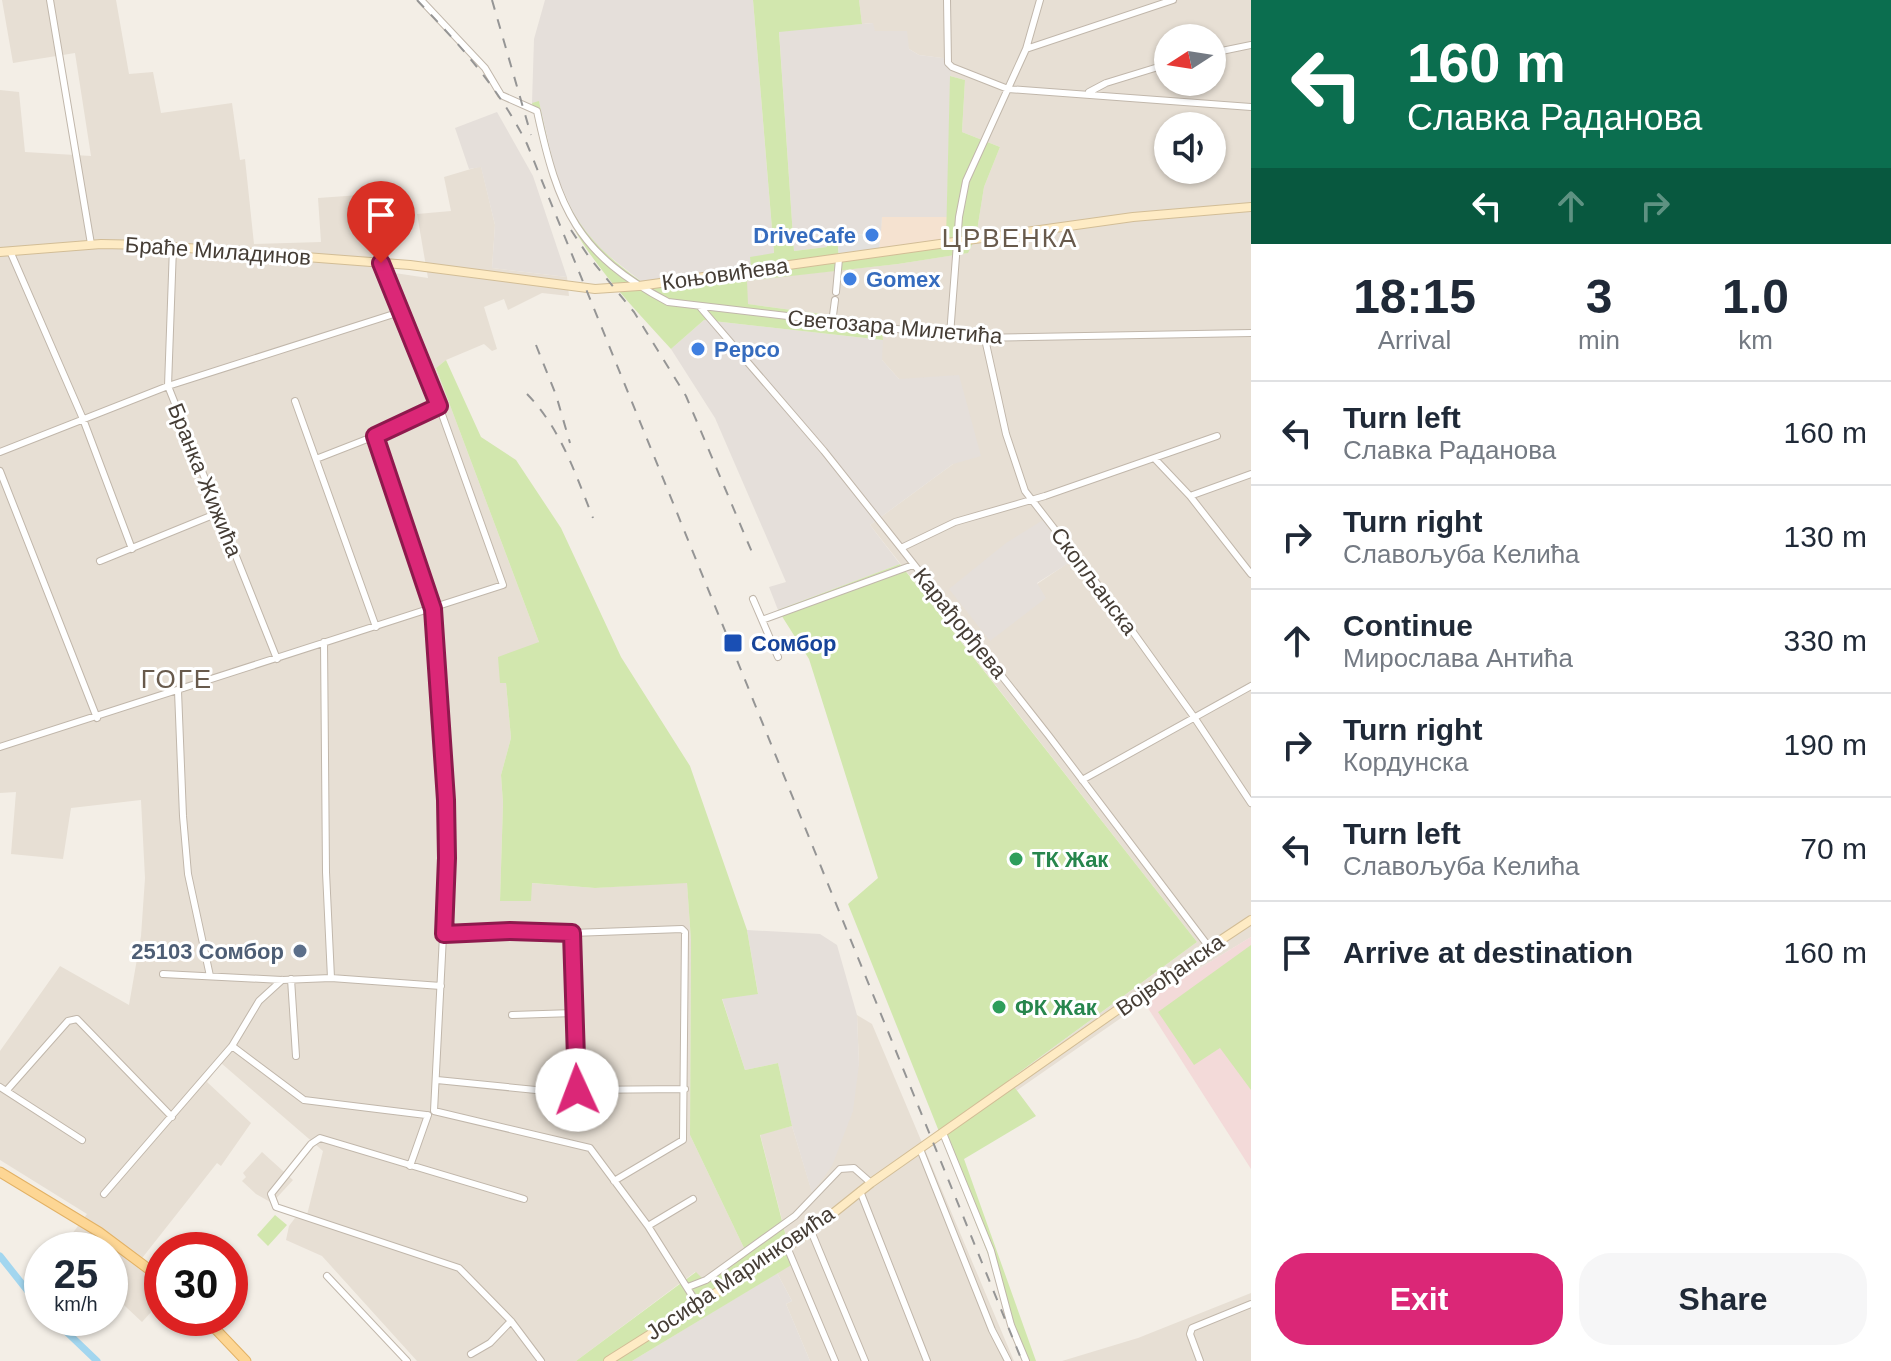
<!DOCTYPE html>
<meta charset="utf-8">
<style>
:root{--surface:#fff;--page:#f6f6f7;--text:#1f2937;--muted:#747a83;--line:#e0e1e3;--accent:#db2777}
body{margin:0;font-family:Arial,sans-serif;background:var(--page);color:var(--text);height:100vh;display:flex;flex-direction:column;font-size:30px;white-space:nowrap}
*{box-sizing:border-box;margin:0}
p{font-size:26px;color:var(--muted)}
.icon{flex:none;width:44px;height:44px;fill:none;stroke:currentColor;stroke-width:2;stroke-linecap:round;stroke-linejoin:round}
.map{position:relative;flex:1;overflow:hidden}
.panel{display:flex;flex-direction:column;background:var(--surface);width:640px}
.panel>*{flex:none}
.hud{background:#0b6e4f;color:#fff;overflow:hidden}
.needle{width:52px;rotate:258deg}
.controls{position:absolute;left:1154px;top:24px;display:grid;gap:16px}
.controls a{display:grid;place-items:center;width:72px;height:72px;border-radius:50%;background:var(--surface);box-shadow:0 2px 6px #0004;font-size:40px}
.speed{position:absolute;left:24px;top:1232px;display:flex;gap:16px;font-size:40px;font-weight:700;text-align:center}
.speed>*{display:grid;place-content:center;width:104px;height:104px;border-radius:50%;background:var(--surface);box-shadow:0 2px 6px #0004;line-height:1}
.speed small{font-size:20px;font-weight:400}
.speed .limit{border:12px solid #d22;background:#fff;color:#111}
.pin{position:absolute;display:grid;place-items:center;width:68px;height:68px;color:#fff;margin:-82px -34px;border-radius:50% 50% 50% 0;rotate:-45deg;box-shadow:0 0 8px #0007}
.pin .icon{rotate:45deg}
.me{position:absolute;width:88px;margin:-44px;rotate:358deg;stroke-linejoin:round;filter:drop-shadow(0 0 6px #0008)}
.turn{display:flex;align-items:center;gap:28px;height:168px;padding:0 24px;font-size:36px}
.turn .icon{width:104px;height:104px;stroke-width:2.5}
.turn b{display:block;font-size:56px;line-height:68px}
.lanes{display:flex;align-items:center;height:76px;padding:0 24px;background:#0003;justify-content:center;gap:40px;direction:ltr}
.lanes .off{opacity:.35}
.eta{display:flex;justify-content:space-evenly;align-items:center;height:136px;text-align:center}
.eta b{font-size:48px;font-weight:700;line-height:56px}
.action{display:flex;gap:16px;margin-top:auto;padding:16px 24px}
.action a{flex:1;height:92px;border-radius:32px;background:var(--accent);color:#fff;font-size:32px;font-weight:700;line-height:92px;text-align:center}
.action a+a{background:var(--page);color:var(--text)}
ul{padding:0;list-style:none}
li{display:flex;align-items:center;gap:24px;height:104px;padding:0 24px;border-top:2px solid var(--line)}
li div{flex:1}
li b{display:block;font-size:30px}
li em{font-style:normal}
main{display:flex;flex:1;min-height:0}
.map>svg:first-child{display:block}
</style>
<main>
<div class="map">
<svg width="1251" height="1361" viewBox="0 0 1251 1361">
<rect width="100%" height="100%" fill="#f3eee6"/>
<path fill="#e7dfd4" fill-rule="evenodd" d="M2,0h114l13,74 24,-2 8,41 71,-10 8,57 5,-1 9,85 67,-2 -3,-44 56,-4 14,78 40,6 -11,-64 34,-3 -7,-34 37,-11 14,59 -3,43 75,9 2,19 -27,-3 -34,17 -4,-11 -20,8 13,42 -5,2 -8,-7 -38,16 -10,8 103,274 -39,41h6l5,55 -10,37 2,28 -3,97 31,1v-18l64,5 92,-6 4,59 -1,194 54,113 -42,31 -7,-7 -119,89h-159l-95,-105 -36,-16 3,-14 6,-8 11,1 17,-68 -102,-88 -14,19 44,41 -30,43 -4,-3 -78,99 23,21v17l-20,22 -32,-30v-42h-50l27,-36 -87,-54v-109l60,-85 69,39 12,-69 4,-58 -4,-78 -70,8 -8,51 -52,-5 5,-62 -16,1v-703l19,2 6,60 66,4 -16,-103 -62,10z
M859,0h392v937l-107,65 -128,89 -8,-10 189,-139 -327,-417 83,-61 -54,-85 -17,-19 -1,-38 -134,-18v-24l151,-16 69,-11 9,-16 8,-50 16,-40 -38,-15 3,-52 -15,-4v-17l-31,-4 -10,-6 -2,-5 -33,-13 -2,-8 -10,1zM1168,38h44v44h-44zM1168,126h44v44h-44zM1006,543l65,18 -34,23 8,14z
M857,1015l15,9 142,337h-204l-24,-57 6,-3 -15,-28 16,-10 -33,-129 32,-8 20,66 47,-128z
M262,1152l31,28 -21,23 -16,-9 -14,-13 4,-4 -3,-4z
M1251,1293v68h-189l76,-23z"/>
<path fill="#f5e2d0" d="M882,217h65v23l-68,10z"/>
<path fill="#e5dfda" d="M545,0h208l21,254 -23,12 -109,16 -42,-33 -13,-13 -10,-15 -21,-47 -17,-72 -7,1 2,-64z
M873,23l2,8h32l2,18 10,6 32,4 -4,158h-65l-1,15 -55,6 1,9 -33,4 -15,-220z
M497,112l36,64 34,101 -75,-9 3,-43 -14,-58 -12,2 -14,-41z
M704,320l179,20 -1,20 17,19 60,-4 22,81 -28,8 -83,61 30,39 -122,46 -9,-23 17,-5 -71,-164 -44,-69z
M1043,520l29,41 -35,22 9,15 -56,43 -41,-52 57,-46z
M747,930l73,4 17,11 20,70 2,49 -6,47 -21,55 -20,27 -20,-67 -14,-63 -33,7 -23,-72 36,-5z
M777,1273l15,28 -6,3 24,57h-178z"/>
<path fill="#f3dad9" d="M1251,937v232l-107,-167z"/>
<path fill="#d2e7ae" d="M753,0h106l3,24 -83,8 15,219 33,-4 -1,-8 11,-2 2,19 107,-16 4,-164 15,4 -3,52 38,15 -16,40 -8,50 -8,16 -70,11 -151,17 1,23 133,18 2,18 -179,-20 -33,29c-34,-38 -73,-77 -98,-122 -21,-38 -33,-81 -41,-124l7,-2c18,87 28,129 103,181l109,-16 -1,-9 24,-4z
M446,360l35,77 35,23 45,68 60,129 69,109 57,164 11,64 -36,5 23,71 33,-7 14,63 -32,9 33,129 -161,97h-56l120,-89 7,7 41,-31 -54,-113 1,-194 -4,-58 -92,5 -63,-5 -1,18h-31l3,-98 -2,-28 10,-37 -5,-55h-6l-2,-26 41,-15 -103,-274z
M900,564l297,378 -188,138 27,36 -72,43 72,202h-10l-20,-62 -158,-395 30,-26 -69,-219 -31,-49z
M1251,945v145l-31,-42 -26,17 -36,-53z
M275,1215l12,10 -19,21 -11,-11z"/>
<path fill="#e3e1de" d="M881,232l-2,18 -40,7 -2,-20z"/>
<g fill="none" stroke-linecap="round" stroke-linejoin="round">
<path stroke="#a2d6ef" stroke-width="7" d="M0,1256l42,53
M52,1318l45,43"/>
<defs>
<path id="street" d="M50,0l41,244
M421,0l64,68 16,27 36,16c21,98 40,143 131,191l305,36 278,-5
M947,0l1,63 4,4 56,22 243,18
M1026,49l147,-49
M1212,53l39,-8
M1089,92l17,-9 62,-19
M173,247l-5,139 109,273
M10,251l73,168 49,130
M836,292l3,-33
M701,308l123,143 77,97 148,188 160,211
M832,323l3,-23
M950,335l9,-118 7,-36 60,-132 14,-49
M985,339l21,95 19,57 90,116 79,110 57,86
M295,401l81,226
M375,436l58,173 1,13 13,236 -13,253 156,37 58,78 50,79
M0,452l168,-66 232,-74
M316,459l59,-23 64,-30
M1155,459l35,37 61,78
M0,471l97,247
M1190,496l61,-22
M901,548l54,-26 90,-26 172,-60
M100,561l118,-48
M753,599l25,58
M762,620l151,-55
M324,642l2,230 5,106
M178,691l5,125 5,58 22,102
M0,747l503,-162 -64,-179 -58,-143
M1082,780l169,-94
M572,933l5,157
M444,934l66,-3 62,2 110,-4 3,3 -2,208 -69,41
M163,974l119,6 49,-2 110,8
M291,979l5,77
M512,1015l62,-2
M232,1046l72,54 122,15
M437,1080l129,13 11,-3 108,-1
M0,1087l82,53
M7,1090l61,-69 9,-2 95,98
M943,1133l48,118 20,74 15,36
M920,1149l72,181 16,31
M410,1166l18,-51
M860,1191l67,170
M104,1194l128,-148 27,-45 23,-21
M524,1199l-204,-61 -9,6 -40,50 5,13 183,61 52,53 30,40
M648,1226l45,-27
M811,1231l54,130
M787,1247l48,114
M327,1276l80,85
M688,1287l18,-7 89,-64 45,-47 14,-1 17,15
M471,1354l19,-11 21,-22
M1200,1361l-10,-27 2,-6 59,-24"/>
<path id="secondary" d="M0,252l101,-8 47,1 262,20 185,24 44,-3 494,-69 118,-10
M608,1361l160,-101 43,-29 60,-48 279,-196 101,-67"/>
<path id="primary" d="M0,1172l99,60 63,47
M205,1318l41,43"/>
</defs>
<use href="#street" stroke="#c1b7ab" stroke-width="8"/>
<use href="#secondary" stroke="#d2bd96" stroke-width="10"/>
<use href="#primary" stroke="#e2b164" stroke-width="11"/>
<use href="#street" stroke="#fff" stroke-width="6"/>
<use href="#secondary" stroke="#feebc4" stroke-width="8"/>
<use href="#primary" stroke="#fdd694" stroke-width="9"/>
<path stroke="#959595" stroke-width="2" stroke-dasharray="10 10" stroke-linecap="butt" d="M417,0c43,45 82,88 110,144l495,1217
M492,0l39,135
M571,230l18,27 45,55 52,84 68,161
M536,345l20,50 14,48
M527,394c34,35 48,79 66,124"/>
</g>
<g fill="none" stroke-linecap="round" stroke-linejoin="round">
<defs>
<path id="route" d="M381,263l58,143 -64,30 58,173 13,191 1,58 -3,76 66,-3 62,2 5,157"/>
</defs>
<use href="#route" stroke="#8e194d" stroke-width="20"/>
<use href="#route" stroke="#db2777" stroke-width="14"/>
</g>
<g fill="#3f7fe0" stroke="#fff" stroke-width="3">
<circle cx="872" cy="235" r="8"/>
<circle cx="850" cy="279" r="8"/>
<circle cx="698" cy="349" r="8"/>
</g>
<rect fill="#1a4fb4" stroke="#fff" stroke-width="3" x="723" y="633" width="20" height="20" rx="4"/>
<g fill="#2e9e5b" stroke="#fff" stroke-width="3">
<circle cx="1016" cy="859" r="8"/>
<circle cx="999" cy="1007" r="8"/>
</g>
<circle fill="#5c6f8a" stroke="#fff" stroke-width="3" cx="300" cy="951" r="8"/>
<g text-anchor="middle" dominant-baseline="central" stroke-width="6" stroke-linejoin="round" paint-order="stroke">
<g font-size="22" font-weight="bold" fill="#366cbe" stroke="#fff" text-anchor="start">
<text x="856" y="235" text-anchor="end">DriveCafe</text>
<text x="866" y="279">Gomex</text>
<text x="714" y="349">Pepco</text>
</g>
<g font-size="22" fill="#453d35" stroke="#fff">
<text transform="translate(218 251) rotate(4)">Браће Миладинов</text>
<text transform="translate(725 274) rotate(-8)">Коњовићева</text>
<text transform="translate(895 327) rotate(5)">Светозара Милетића</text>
<text transform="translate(205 480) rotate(68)">Бранка Жижића</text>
<text transform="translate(1094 581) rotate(53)">Скопљанска</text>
<text transform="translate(960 623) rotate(51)">Карађорђева</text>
<text transform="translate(1170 975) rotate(-35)">Војвођанска</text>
<text transform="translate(740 1273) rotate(-34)">Јосифа Маринковића</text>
</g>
<g font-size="22" font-weight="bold" fill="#164399" stroke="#fff" text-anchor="start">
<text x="751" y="643">Сомбор</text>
</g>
<g font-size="22" font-weight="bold" fill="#27864d" stroke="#fff" text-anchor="start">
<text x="1032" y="859">ТК Жак</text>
<text x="1015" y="1007">ФК Жак</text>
</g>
<g font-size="22" font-weight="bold" fill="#4e5e75" stroke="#fff" text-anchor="end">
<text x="284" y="951">25103 Сомбор</text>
</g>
<g font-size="26" letter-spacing="2" fill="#685a4c" stroke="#fff">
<text x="1010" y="238">ЦРВЕНКА</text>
<text x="177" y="679">ГОГЕ</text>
</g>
</g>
</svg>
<div class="controls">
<a><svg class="needle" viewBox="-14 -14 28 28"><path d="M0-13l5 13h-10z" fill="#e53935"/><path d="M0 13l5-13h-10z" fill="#747a83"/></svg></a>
<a><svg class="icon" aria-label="sound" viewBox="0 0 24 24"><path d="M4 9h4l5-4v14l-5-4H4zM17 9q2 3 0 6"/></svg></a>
</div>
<div class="speed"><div>25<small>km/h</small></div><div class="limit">30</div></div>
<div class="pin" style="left:381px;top:263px;background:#d93025"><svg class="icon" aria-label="arrive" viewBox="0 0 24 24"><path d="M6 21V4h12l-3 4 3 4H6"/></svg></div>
<svg class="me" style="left:577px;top:1090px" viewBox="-20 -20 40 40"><circle r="19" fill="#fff"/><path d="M0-13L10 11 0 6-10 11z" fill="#db2777"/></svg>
</div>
<section class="panel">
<div class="hud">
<div class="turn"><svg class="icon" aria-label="left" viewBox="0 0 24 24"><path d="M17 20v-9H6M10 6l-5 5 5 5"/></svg><div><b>160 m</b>Славка Раданова</div></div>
<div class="lanes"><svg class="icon" aria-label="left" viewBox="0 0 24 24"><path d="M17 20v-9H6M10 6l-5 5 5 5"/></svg><svg class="icon off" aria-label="ahead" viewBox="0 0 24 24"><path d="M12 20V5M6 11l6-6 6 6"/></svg><svg class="icon off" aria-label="right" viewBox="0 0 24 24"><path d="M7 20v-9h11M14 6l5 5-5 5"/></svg></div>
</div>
<div class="eta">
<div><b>18:15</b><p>Arrival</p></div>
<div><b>3</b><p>min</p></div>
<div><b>1.0</b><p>km</p></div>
</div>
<ul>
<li><svg class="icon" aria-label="left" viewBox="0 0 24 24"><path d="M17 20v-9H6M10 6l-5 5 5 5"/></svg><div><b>Turn left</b><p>Славка Раданова</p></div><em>160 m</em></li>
<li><svg class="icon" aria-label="right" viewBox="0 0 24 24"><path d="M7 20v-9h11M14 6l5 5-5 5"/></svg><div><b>Turn right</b><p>Славољуба Келића</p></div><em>130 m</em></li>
<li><svg class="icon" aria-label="ahead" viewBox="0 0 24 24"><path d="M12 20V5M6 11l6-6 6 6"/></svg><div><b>Continue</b><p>Мирослава Антића</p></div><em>330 m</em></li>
<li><svg class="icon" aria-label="right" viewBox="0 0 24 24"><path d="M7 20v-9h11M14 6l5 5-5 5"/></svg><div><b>Turn right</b><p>Кордунска</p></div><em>190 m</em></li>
<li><svg class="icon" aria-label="left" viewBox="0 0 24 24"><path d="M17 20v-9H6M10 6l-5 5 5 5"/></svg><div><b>Turn left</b><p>Славољуба Келића</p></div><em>70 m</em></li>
<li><svg class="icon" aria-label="arrive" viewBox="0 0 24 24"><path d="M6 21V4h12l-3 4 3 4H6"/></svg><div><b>Arrive at destination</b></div><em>160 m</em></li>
</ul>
<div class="action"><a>Exit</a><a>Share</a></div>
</section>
</main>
